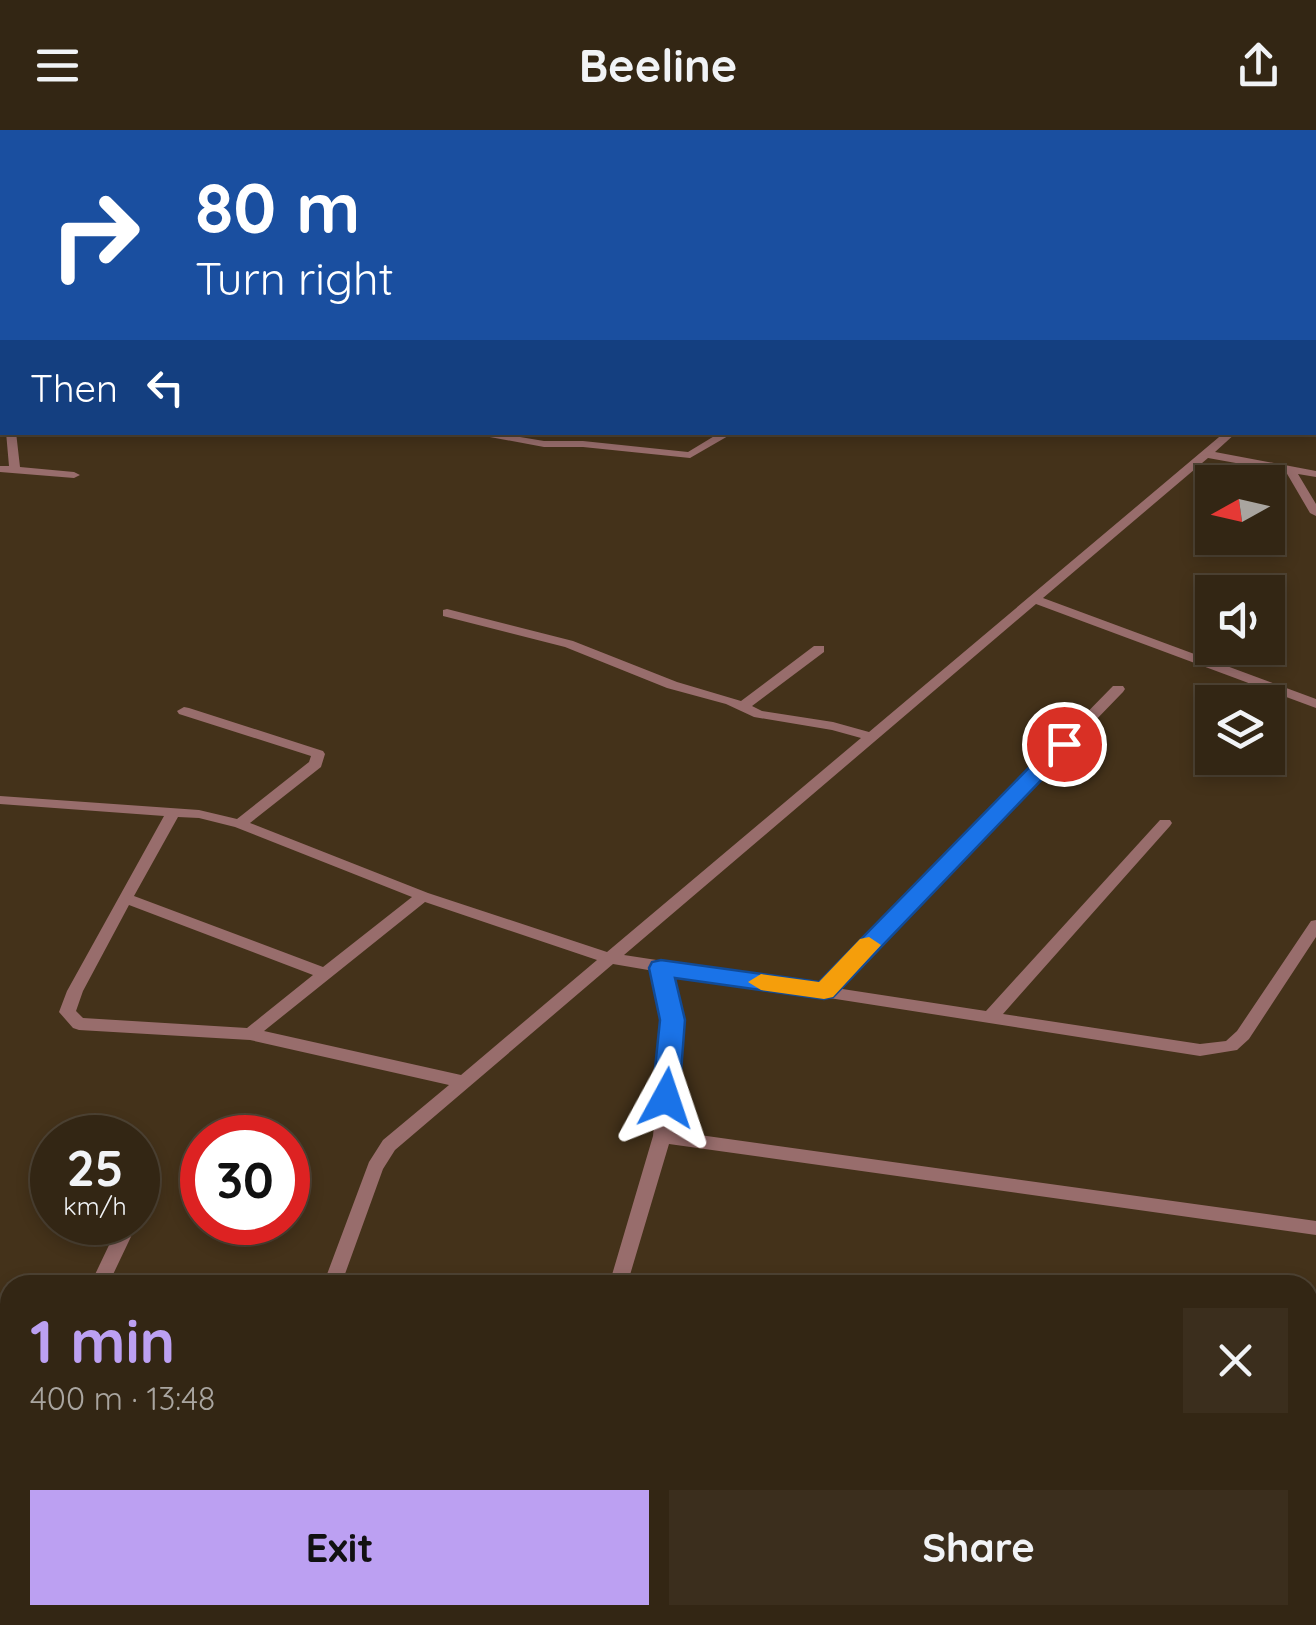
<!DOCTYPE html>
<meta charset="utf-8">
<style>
:root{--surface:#332614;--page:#3b2e1d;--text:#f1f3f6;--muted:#a9a5a0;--line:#4e4334;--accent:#bca0f2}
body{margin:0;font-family:Quicksand,sans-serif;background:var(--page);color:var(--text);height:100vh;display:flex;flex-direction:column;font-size:38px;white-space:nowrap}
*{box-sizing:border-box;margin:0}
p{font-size:32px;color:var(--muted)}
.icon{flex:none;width:55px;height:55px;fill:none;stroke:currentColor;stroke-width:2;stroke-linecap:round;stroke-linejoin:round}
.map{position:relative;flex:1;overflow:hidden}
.details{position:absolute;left:0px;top:1145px;width:1318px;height:350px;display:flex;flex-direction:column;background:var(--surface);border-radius:30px 30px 0 0;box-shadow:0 5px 15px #0003,0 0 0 2px var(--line)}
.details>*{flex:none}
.top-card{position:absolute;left:0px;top:0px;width:1318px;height:305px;box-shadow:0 5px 15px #0003,0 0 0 2px var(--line);background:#1a4fa0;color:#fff;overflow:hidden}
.needle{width:65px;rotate:262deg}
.tools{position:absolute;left:1195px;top:335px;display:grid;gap:20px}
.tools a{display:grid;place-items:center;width:90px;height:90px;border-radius:0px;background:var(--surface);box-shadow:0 5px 15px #0003,0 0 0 2px var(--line);font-size:50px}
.speed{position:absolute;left:30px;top:985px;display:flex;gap:20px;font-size:50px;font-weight:700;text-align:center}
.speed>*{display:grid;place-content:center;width:130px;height:130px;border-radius:50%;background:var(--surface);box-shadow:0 5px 15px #0003,0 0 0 2px var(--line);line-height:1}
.speed small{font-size:25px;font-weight:400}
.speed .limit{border:15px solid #d22;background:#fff;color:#111}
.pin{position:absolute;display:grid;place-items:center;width:85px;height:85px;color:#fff;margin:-42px;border:5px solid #fff;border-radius:50%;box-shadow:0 2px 10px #0007}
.me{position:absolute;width:110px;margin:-55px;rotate:5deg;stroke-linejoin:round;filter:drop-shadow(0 0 8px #0008)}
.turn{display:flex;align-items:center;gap:35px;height:210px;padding:0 30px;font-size:45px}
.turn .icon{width:130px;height:130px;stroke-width:2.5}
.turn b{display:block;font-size:70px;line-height:85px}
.then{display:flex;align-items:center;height:95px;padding:0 30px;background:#0003;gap:20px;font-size:38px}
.round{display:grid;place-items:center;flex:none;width:105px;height:105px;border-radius:0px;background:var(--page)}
.headline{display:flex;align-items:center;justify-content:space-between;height:170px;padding:0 30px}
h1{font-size:60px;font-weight:800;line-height:75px;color:var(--accent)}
.action{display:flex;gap:20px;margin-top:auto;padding:20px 30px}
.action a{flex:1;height:115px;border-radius:0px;background:var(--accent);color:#111;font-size:40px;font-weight:800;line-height:115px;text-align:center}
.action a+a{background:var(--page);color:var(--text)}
header{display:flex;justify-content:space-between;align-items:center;height:130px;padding:0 30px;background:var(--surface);font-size:45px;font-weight:800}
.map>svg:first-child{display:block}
</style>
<header><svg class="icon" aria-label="menu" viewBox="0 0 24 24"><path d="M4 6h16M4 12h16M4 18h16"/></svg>Beeline<svg class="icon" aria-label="share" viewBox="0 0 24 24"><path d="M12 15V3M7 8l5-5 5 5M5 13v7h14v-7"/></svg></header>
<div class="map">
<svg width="1316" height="1495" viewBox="0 0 1316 1495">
<rect width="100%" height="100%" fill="#44321a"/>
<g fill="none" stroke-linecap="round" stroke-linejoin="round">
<path fill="#986d6c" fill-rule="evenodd" d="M63,0h8l-1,2h-8z
M409,0h8l2,2h-8z
M1315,10h1v5h-1z
M1315,52h1v5h-1z
M1315,181h1v6h-1z
M2,201v6l-2,1v-6z
M1315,227h1l-1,7z
M0,250l2,1v10h-2z
M0,277h2v6h-2z
M6,302h10l4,35 54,5 6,3 -6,3 -74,-6v-6h9z
M463,302h28l53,9h39l105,11 33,-20h14l-45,26 -107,-11h-39z
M1225,302h12l-22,20 101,19v6l-18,-3 18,30v12l-6,-3 -24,-41 -78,-14 -165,140 273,101v9l-280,-104 -412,351 196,30 293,-299h10l2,3 -2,3 -287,296 150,23 174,-191h10l2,3 -2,3 -167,188 197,30 26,-3 11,-10 74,-110 5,-1v17l-67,102 -12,11 -37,6 -530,-83 10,47 -9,111 645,90v14l-647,-91 -42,141h-18l44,-149 11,-116 -10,-49 -41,-7 -218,186 -12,19 -42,116h-18l46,-123 14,-22 66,-55 -199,-45 -171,-10 -6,-2 -14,-16 8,-21 97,-175 -164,-12v-8l199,14 38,9 72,-57 2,-6 -132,-42 -2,-3 7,-4 5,1 134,43 2,3 -4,13 -71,56 178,70 179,59 254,-214 -29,-8 -78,-13 -28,-13 -59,-16 -102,-41 -122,-31v-6l4,-1 126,32 104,41 64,19 73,-55h10v6l-72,54 10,5 71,11 36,10zM178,687l21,1 36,9 177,70 -89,70 -189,-71zM425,772l172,58 -136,115 -197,-44zM129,775l184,70 -66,53 -164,-10 -7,-7 7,-20z
M147,1049l6,2 3,5 -12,24 -6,2v-25l3,-6z
M138,1091v1l-30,63h-18l30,-63z
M1308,1246l8,3v18l-8,-3z
M10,1341c0,13 5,30 -10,35 0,-13 0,-30 10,-35z
M174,1485h22l-3,10h-22z
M481,1485h22l-2,10h-22z
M1093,1485h22v10h-22z"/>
<path fill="#cf8b8a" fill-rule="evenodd" d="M803,0h20l1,2h-18z
M1315,113h1v8h-1z"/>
<path fill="#f9a2a0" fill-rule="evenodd" d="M0,1234l10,3v28l-10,-3z
M0,1268l10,4v30l-10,-4z
M593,1485h61l5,10h-62z
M714,1485h64l5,10h-65z"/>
</g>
<path fill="#1a73e8" stroke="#114b97" stroke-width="2.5" d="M1064,607l8,2 3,5 -3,4 -239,249 -9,2 -149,-21 10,42 -6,78 -4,7h-19l-4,-7 8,-78 -11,-52 3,-6 9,-2 158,22 238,-243z"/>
<path fill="#f59e0b" d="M869,807l12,8 -48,52 -9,2 -63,-9 -13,-8 13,-8 58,8 41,-43z"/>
</svg>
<div class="tools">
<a><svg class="needle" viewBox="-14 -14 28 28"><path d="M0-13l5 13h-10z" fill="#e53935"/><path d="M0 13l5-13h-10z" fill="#a9a5a0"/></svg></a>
<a><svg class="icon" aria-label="sound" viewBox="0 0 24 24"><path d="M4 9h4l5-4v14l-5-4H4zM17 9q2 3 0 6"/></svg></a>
<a><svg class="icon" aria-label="layers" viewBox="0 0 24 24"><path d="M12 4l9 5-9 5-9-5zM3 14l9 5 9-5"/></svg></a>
</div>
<div class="speed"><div>25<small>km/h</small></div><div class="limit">30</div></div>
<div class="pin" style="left:1064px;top:614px;background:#d93025"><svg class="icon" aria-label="arrive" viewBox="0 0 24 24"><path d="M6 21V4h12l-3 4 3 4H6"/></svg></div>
<svg class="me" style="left:666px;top:968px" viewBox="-20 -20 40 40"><path d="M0-17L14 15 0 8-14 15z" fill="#1a73e8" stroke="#fff" stroke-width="4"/></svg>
<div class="top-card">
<div class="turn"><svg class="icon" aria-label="right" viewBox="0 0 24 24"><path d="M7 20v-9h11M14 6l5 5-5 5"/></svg><div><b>80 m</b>Turn right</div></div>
<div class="then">Then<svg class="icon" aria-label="left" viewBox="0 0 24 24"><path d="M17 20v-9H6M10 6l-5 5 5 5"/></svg></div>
</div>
<section class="details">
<div class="headline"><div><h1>1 min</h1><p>400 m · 13:48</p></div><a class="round"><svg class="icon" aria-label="close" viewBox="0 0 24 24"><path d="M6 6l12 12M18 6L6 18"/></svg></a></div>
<div class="action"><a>Exit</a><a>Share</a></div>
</section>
</div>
